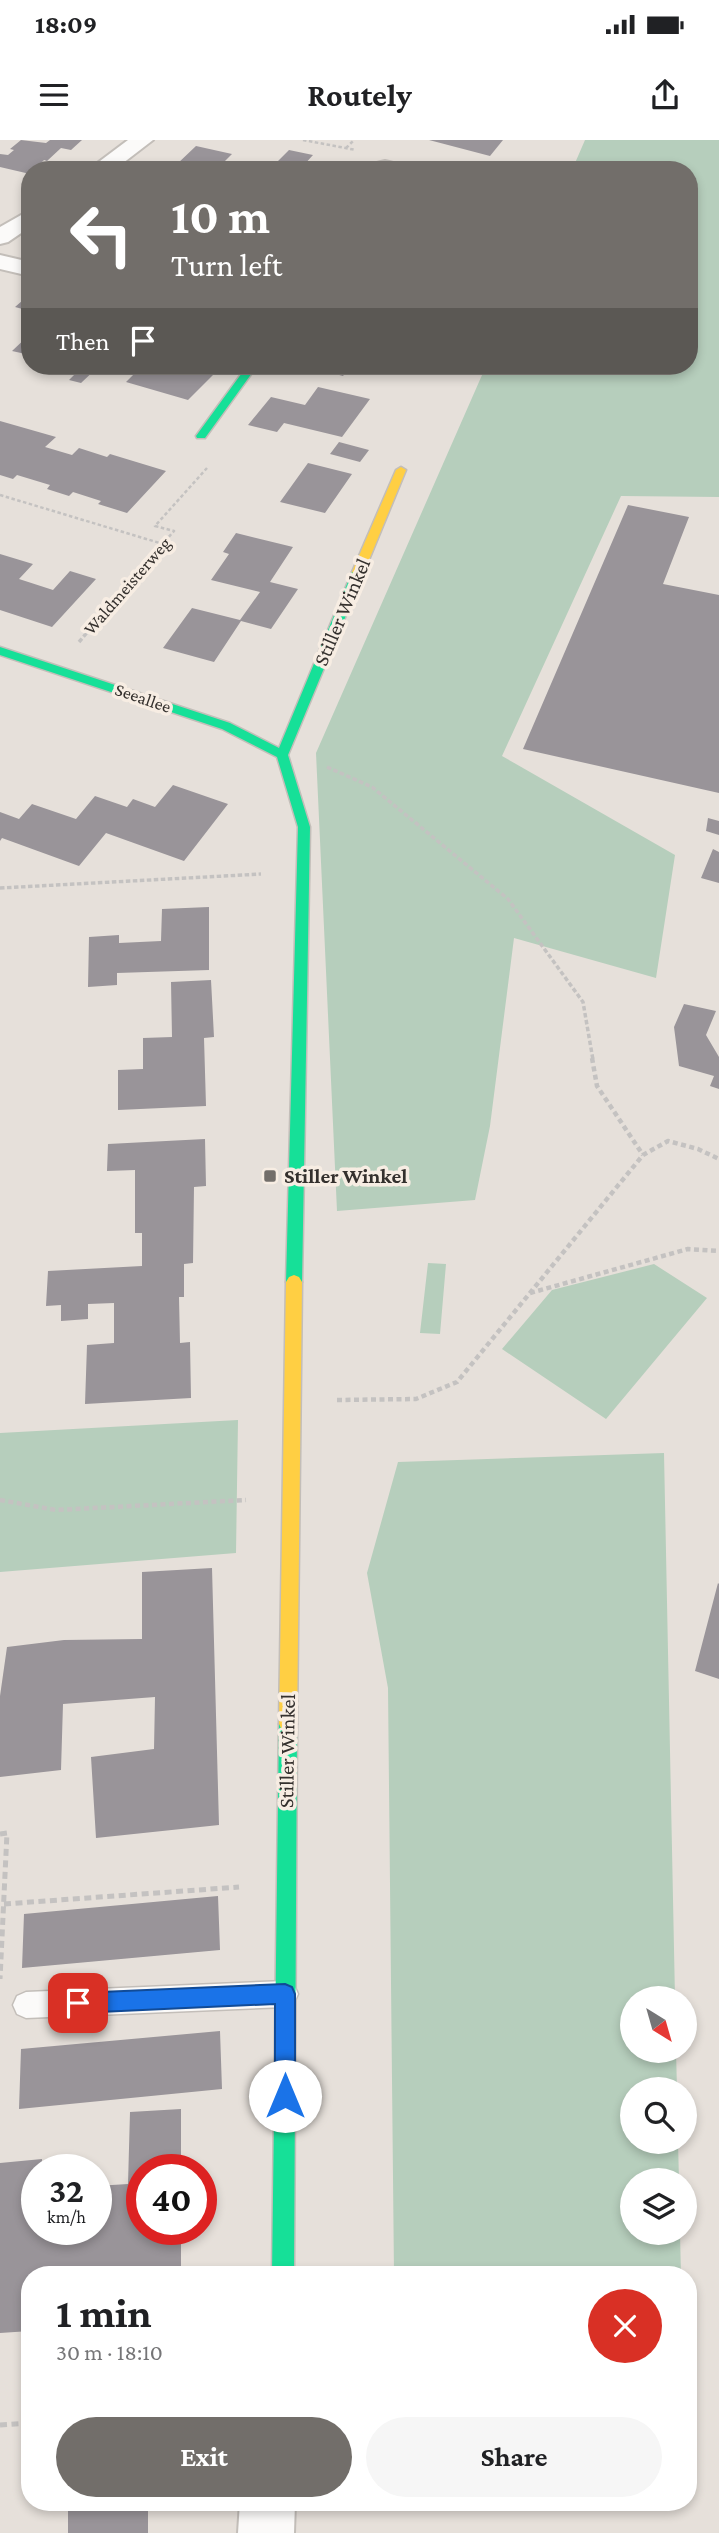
<!DOCTYPE html>
<meta charset="utf-8">
<style>
:root{--surface:#fff;--page:#f6f6f6;--text:#202124;--muted:#757577;--accent:#726e6a}
body{margin:0;font-family:"Crimson Pro",serif;background:var(--page);color:var(--text);height:100vh;display:flex;flex-direction:column;font-size:26px;white-space:nowrap}
*{box-sizing:border-box;margin:0}
p{font-size:23px;color:var(--muted)}
.icon{flex:none;width:38px;height:38px;fill:none;stroke:currentColor;stroke-width:2;stroke-linecap:round;stroke-linejoin:round}
.map{position:relative;flex:1;overflow:hidden}
.panel{position:absolute;left:21px;top:2126px;width:676px;height:245px;display:flex;flex-direction:column;background:var(--surface);border-radius:28px;box-shadow:0 4px 10px #0003}
.panel>*{flex:none}
.guide{position:absolute;left:21px;top:21px;width:677px;height:214px;border-radius:28px;box-shadow:0 4px 10px #0003;background:#726e6a;color:#fff;overflow:hidden}
.needle{width:46px;rotate:143deg}
.controls{position:absolute;left:620px;top:1846px;display:grid;gap:14px}
.controls a{display:grid;place-items:center;width:77px;height:77px;border-radius:50%;background:var(--surface);box-shadow:0 4px 10px #0003;font-size:35px}
.speed{position:absolute;left:21px;top:2014px;display:flex;gap:14px;font-size:35px;font-weight:700;text-align:center}
.speed>*{display:grid;place-content:center;width:91px;height:91px;border-radius:50%;background:var(--surface);box-shadow:0 4px 10px #0003;line-height:1}
.speed small{font-size:18px;font-weight:400}
.speed .limit{border:10px solid #d22;background:#fff;color:#111}
.pin{position:absolute;display:grid;place-items:center;width:60px;height:60px;color:#fff;margin:-30px;border-radius:14px;box-shadow:0 4px 10px #0006}
.me{position:absolute;width:77px;margin:-38px;rotate:0deg;stroke-linejoin:round;filter:drop-shadow(0 0 5px #0008)}
.turn{display:flex;align-items:center;gap:24px;height:147px;padding:0 35px;font-size:32px}
.turn .icon{width:91px;height:91px;stroke-width:2.5}
.turn b{display:block;font-size:49px;line-height:60px}
.then{display:flex;align-items:center;height:66px;padding:0 35px;background:#0003;gap:14px;font-size:26px}
.round{display:grid;place-items:center;flex:none;width:74px;height:74px;border-radius:37px;background:var(--page)}
.overview{display:flex;align-items:center;justify-content:space-between;height:119px;padding:0 35px}
h1{font-size:42px;font-weight:700;line-height:52px}
.button{display:flex;gap:14px;margin-top:auto;padding:14px 35px}
.button a{flex:1;height:80px;border-radius:42px;background:var(--accent);color:#fff;font-size:28px;font-weight:700;line-height:80px;text-align:center}
.button a+a{background:var(--page);color:var(--text)}
.status{display:flex;justify-content:space-between;align-items:center;height:49px;padding:0 35px;background:var(--surface);direction:ltr}
.status svg{height:19px;fill:currentColor}
header{display:flex;justify-content:space-between;align-items:center;height:91px;padding:0 35px;background:var(--surface);font-size:32px;font-weight:700}
.map>svg:first-child{display:block}
</style>
<div class="status"><b>18:09</b><svg viewBox="0 0 49 12"><path d="M0 12V9h3v3zM5 12V6h3v6zM10 12V3h3v9zM15 12V0h3v12zM26 1h20v11H26zM47 4h2v5h-2z"/></svg></div>
<header><svg class="icon" aria-label="menu" viewBox="0 0 24 24"><path d="M4 6h16M4 12h16M4 18h16"/></svg>Routely<svg class="icon" aria-label="share" viewBox="0 0 24 24"><path d="M12 15V3M7 8l5-5 5 5M5 13v7h14v-7"/></svg></header>
<div class="map">
<svg width="719" height="2393" viewBox="0 0 719 2393">
<rect width="100%" height="100%" fill="#e6e0da"/>
<path fill="#b6cebc" d="M585,0h134v357l-98,-1 -119,260 173,99 -19,123 -142,-40 -24,188 -15,74 -138,11 -21,-458 170,-387h204v-196h-118z
M428,1123l18,1 -6,70 -20,-1z
M654,1124l53,34 -101,121 -104,-70 50,-59z
M238,1280l-2,133 -236,19v-139z
M664,1313l11,545h-43v53h44l1,38 -45,1v52h46l1,38h-47v53h48l1,42h-287l-6,-587 -21,-115 31,-111z"/>
<path fill="#999499" d="M21,0l25,3 4,-3h32l-11,10 -10,-2 -14,13 -3,-1 -3,3h3l-6,7h-8v4l-30,-7v-13l8,1 6,-5 -4,-1z
M429,0h74l-13,16z
M196,6l36,8 -16,16h-70l9,-9 21,4z
M289,10l24,5 -10,11 13,4h-24l5,-5 -19,-4z
M30,154v17l-15,-4z
M30,194v21l-18,-4z
M70,226h29l-18,17 -12,-3 11,-11z
M176,226h46l-34,34 -62,-18 14,-14 27,7z
M305,226h46l-8,10z
M318,247l52,12 -28,38 -58,-14 -7,9 -29,-7 23,-28 34,8z
M0,281l56,16 -11,10 27,8 7,-7 28,9 3,-3 56,17 -39,42 -29,-9 3,-3 -28,-9 -4,4 -22,-7 3,-4 -33,-10 -4,4 -13,-4z
M339,302l30,8 -9,12 -30,-8z
M308,323l44,11 -27,39 -45,-11z
M628,365l61,12 -26,67 56,11v198l-196,-44z
M236,393l57,14 -23,35 28,7 -27,40 -30,-8 -27,41 -51,-14 29,-40 48,12 20,-28 -49,-12 18,-26 -6,-2z
M0,414l33,10 -14,15 34,11 17,-19 26,8 -44,48 -52,-17z
M173,645l55,19 -44,57 -78,-28 -27,33 -77,-28 -2,3v-29l19,7 13,-15 44,15 19,-23 32,11 6,-8 22,8z
M708,678l11,3v14l-13,-4z
M713,709l6,3v31l-18,-5z
M209,767v63l-92,3v12l-29,2 1,-50 30,-2v8l42,-2 1,-32z
M211,840l3,57 -10,1 2,68 -88,4v-40l25,-1v-31l29,-1 -1,-55z
M684,864l32,7 -10,24 13,22v32l-9,-3 4,-10 -35,-10 -5,-39z
M205,999l1,47 -12,1 -1,76 -9,1v33h-5l1,46 10,-1 1,56 -106,6 2,-59 27,-2v-40l-26,1v15l-27,2v-16l-15,1 2,-35 94,-5v-33h-7v-63l-28,1 1,-27z
M212,1428l7,257 -123,13 -5,-81 63,-8 1,-52 -92,7 -2,66 -61,7v-81l7,-49 57,-7 78,-1v-67z
M718,1443l1,1v95l-24,-8z
M218,1756l2,54 -198,18 2,-54z
M220,1891l2,58 -203,20 2,-60z
M181,1969v61h-39v60h39v45h-151v56l-30,2v-170l42,-4v11h-5v60h59v-44l32,-2 2,-72z
M68,2362h80v31h-80z"/>
<g fill="none" stroke-linecap="round" stroke-linejoin="round">
<defs>
<path id="lane" d="M285,1841l9,4 4,9 -4,9 -9,4 -259,11 -9,-4 -4,-9 4,-9 9,-4z"/>
<path id="street" d="M128,0h25l-39,30h-26z
M385,21l8,2 2,7h-22l4,-7z
M30,70v17l-22,15 -8,2v-17z
M0,115l30,7v14l-30,-7z
M240,2362h55l-1,31h-56z"/>
<path id="fast" d="M247,226h10l-52,72h-8l-1,-2z
M358,428l6,4 -76,183 22,72 -8,455 -3,5h-10l-3,-5 12,-455 -21,-70 -55,-28 -222,-74v-8l230,76 49,25 73,-176z
M288,1575l6,3 3,6 -3,551h-22l7,-551 3,-6z"/>
<path id="slow" d="M401,327l5,3 -42,102 -2,2h-8l-2,-2 44,-102z
M294,1135l5,2 3,5 -5,442 -3,6 -6,3 -6,-3 -3,-6 7,-442 3,-5z"/>
</defs>
<use href="#lane" stroke="#c3beb9" stroke-width="3"/>
<use href="#street" stroke="#c3beb9" stroke-width="4"/>
<use href="#fast" stroke="#c3beb9" stroke-width="3"/>
<use href="#slow" stroke="#c3beb9" stroke-width="3"/>
<path stroke="#c4c2c1" stroke-width="2.5" stroke-dasharray="3.5 2.5" stroke-linecap="butt" d="M303,0l53,10
M346,8l8,-8
M0,355l163,49
M161,406l13,-15 -19,-5 52,-58"/>
<path stroke="#c4c2c1" stroke-width="3.5" stroke-dasharray="4.5 2.5" stroke-linecap="butt" d="M79,502l83,-98
M327,627l45,20 136,112 75,103 10,58
M0,748l261,-14"/>
<path stroke="#c4c2c1" stroke-width="4.5" stroke-dasharray="5 3.5" stroke-linecap="butt" d="M592,918l5,28 46,69
M530,1153l158,-44 31,2
M337,1260l79,-1 41,-17 186,-227 25,-14 30,8 21,10
M0,1360l56,10 190,-10"/>
<path stroke="#c4c2c1" stroke-width="5" stroke-dasharray="7 4.5" stroke-linecap="butt" d="M0,1694l7,-1 -7,146
M4,1764l235,-17
M0,2285l30,-2"/>
<use href="#lane" fill="#fbfaf9" fill-rule="evenodd"/>
<use href="#street" fill="#fbfaf9" fill-rule="evenodd"/>
<use href="#fast" fill="#16e098" fill-rule="evenodd"/>
<use href="#slow" fill="#ffcf43" fill-rule="evenodd"/>
</g>
<path fill="#1a73e8" stroke="#114b97" stroke-width="2" d="M285,1844l7,3 3,7v102l-3,7 -7,3 -7,-3 -3,-7v-92l-197,9 -7,-3 -3,-7 3,-7 7,-3z"/>
<rect fill="#726e6a" stroke="#f7ede3" stroke-width="2.5" x="263" y="1029" width="14" height="14" rx="3.5"/>
<g text-anchor="middle" dominant-baseline="central" stroke-width="7" stroke-linejoin="round" paint-order="stroke">
<g font-size="18" fill="#34302d" stroke="#f7ede3">
<text transform="translate(127 446) rotate(-49)">Waldmeisterweg</text>
<text transform="translate(143 558) rotate(19)">Seeallee</text>
</g>
<g font-size="21" fill="#34302d" stroke="#f7ede3">
<text transform="translate(342 472) rotate(-67)">Stiller Winkel</text>
<text transform="translate(287 1611) rotate(-89)">Stiller Winkel</text>
</g>
<g font-size="21" font-weight="bold" fill="#34302d" stroke="#f7ede3" text-anchor="start">
<text x="284" y="1036">Stiller Winkel</text>
</g>
</g>
</svg>
<div class="controls">
<a><svg class="needle" viewBox="-14 -14 28 28"><path d="M0-13l5 13h-10z" fill="#e53935"/><path d="M0 13l5-13h-10z" fill="#757577"/></svg></a>
<a><svg class="icon" aria-label="search" viewBox="0 0 24 24"><circle cx="10" cy="10" r="6"/><path d="M15 15l6 6"/></svg></a>
<a><svg class="icon" aria-label="layers" viewBox="0 0 24 24"><path d="M12 4l9 5-9 5-9-5zM3 14l9 5 9-5"/></svg></a>
</div>
<div class="speed"><div>32<small>km/h</small></div><div class="limit">40</div></div>
<div class="pin" style="left:78px;top:1863px;background:#d93025"><svg class="icon" aria-label="arrive" viewBox="0 0 24 24"><path d="M6 21V4h12l-3 4 3 4H6"/></svg></div>
<svg class="me" style="left:285px;top:1956px" viewBox="-20 -20 40 40"><circle r="19" fill="#fff"/><path d="M0-13L10 11 0 6-10 11z" fill="#1a73e8"/></svg>
<div class="guide">
<div class="turn"><svg class="icon" aria-label="left" viewBox="0 0 24 24"><path d="M17 20v-9H6M10 6l-5 5 5 5"/></svg><div><b>10 m</b>Turn left</div></div>
<div class="then">Then<svg class="icon" aria-label="arrive" viewBox="0 0 24 24"><path d="M6 21V4h12l-3 4 3 4H6"/></svg></div>
</div>
<section class="panel">
<div class="overview"><div><h1>1 min</h1><p>30 m · 18:10</p></div><a class="round" style="background:#d93025;color:#fff"><svg class="icon" aria-label="close" viewBox="0 0 24 24"><path d="M6 6l12 12M18 6L6 18"/></svg></a></div>
<div class="button"><a>Exit</a><a>Share</a></div>
</section>
</div>
